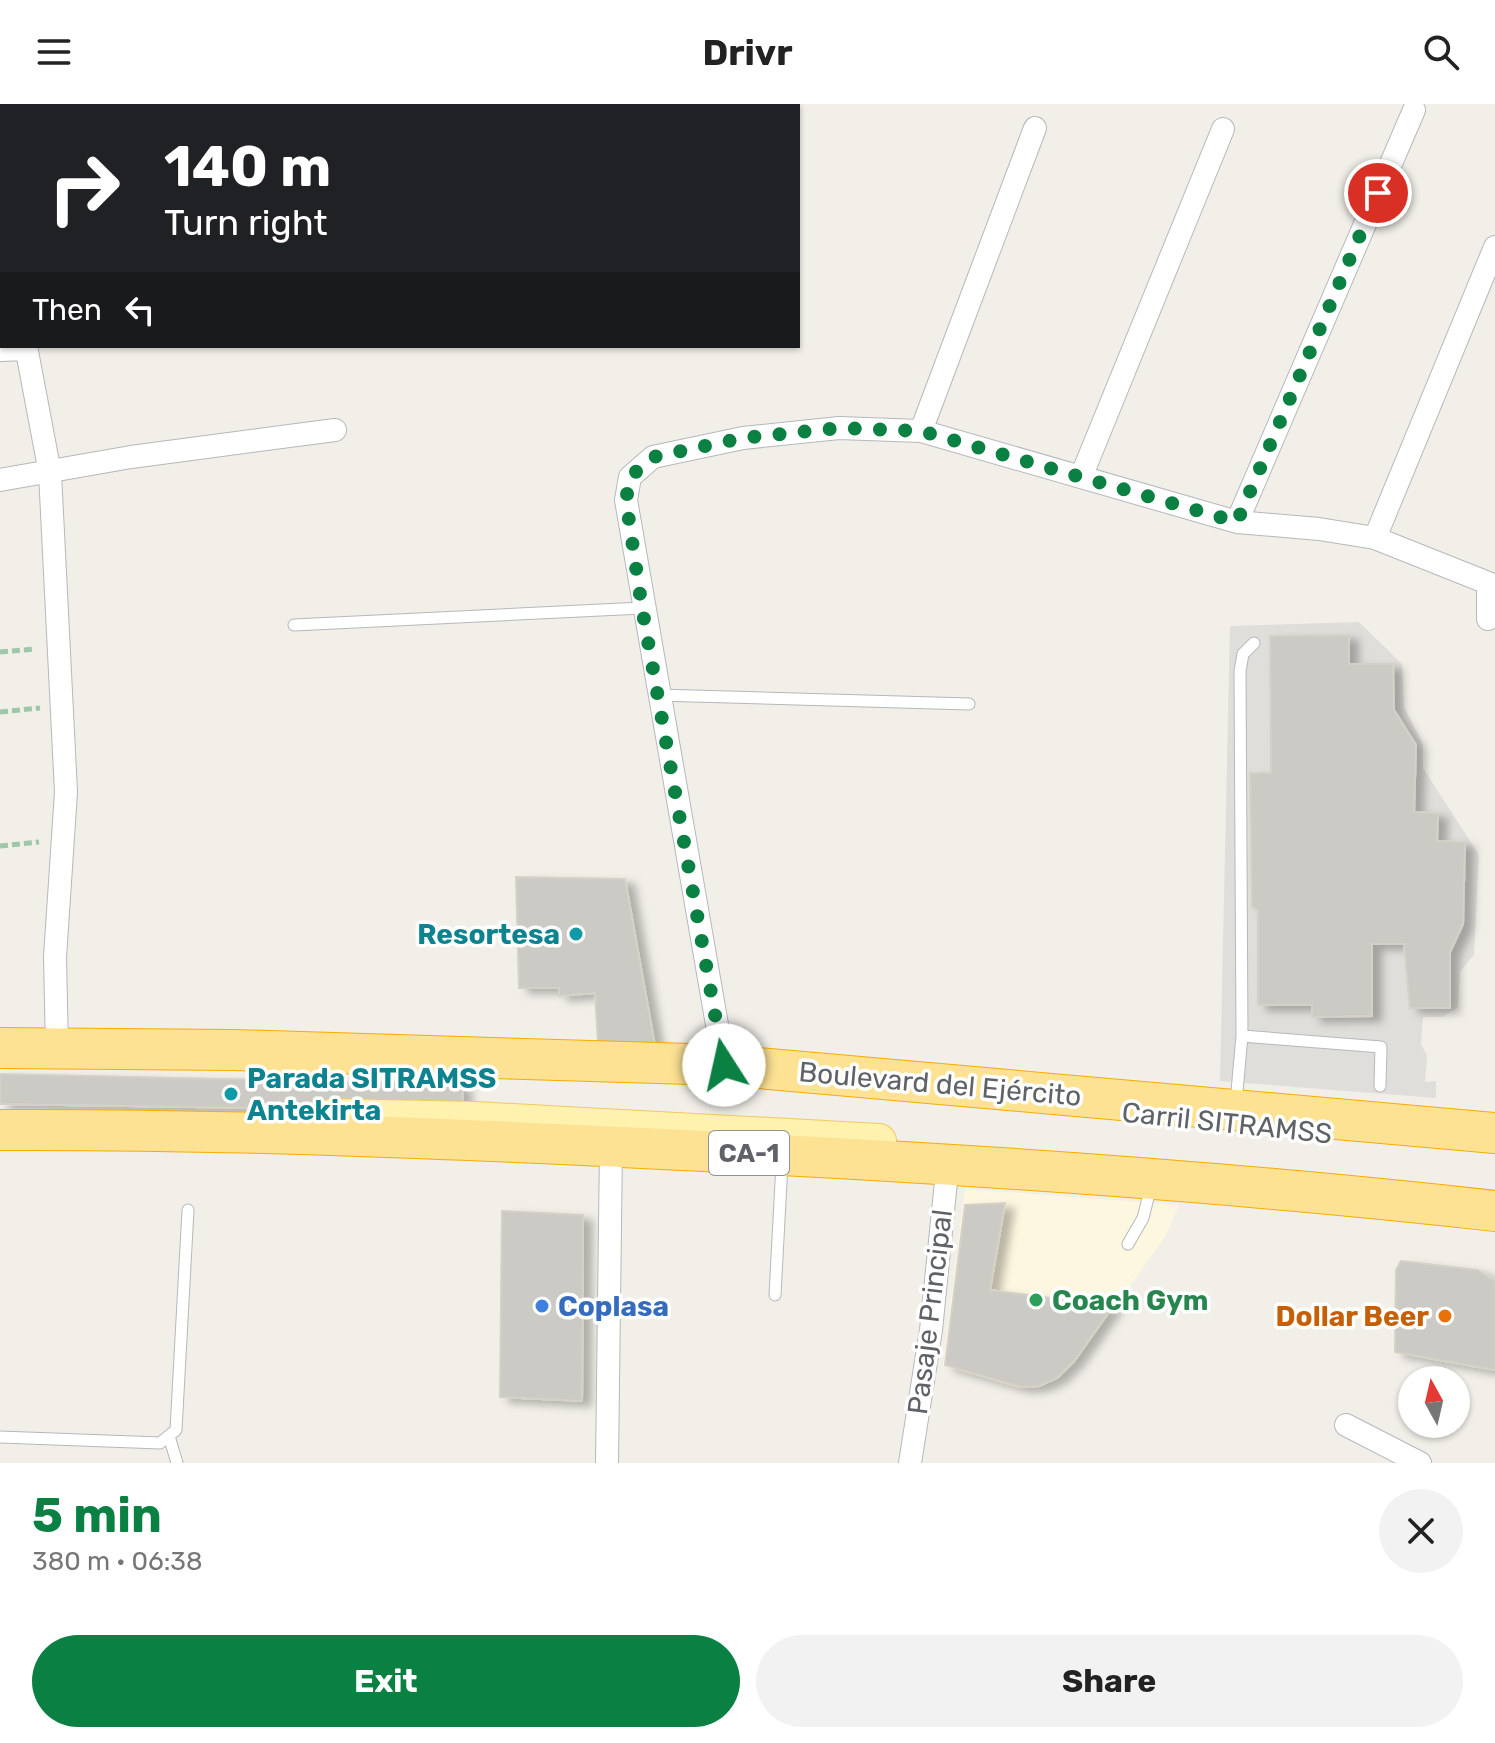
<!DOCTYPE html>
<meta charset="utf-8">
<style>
:root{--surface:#fff;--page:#f2f2f2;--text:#222;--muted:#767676;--accent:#0b8043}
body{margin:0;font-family:Rubik,sans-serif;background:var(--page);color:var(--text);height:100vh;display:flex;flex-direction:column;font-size:30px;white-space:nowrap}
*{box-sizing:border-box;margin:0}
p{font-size:26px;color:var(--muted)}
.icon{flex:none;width:44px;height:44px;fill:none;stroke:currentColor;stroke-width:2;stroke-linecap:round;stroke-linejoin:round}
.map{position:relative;height:1359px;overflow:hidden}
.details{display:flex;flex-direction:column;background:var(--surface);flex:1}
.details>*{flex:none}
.banner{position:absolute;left:0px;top:0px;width:800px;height:244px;box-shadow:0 2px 6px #0004;background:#202124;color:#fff;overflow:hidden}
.needle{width:52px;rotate:352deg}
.controls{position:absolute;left:1398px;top:1262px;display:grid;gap:16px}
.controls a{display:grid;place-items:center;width:72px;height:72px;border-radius:50%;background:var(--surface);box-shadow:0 2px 6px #0004;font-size:40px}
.pin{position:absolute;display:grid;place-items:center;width:68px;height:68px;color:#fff;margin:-34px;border:4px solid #fff;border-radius:50%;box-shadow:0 2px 8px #0007}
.me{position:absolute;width:88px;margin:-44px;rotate:350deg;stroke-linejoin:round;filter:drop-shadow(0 0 6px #0008)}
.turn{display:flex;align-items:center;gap:28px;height:168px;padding:0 32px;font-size:36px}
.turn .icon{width:104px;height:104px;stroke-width:2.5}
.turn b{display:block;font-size:56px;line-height:68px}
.then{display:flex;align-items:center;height:76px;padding:0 32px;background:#0003;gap:16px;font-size:30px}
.round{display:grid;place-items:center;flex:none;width:84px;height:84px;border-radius:42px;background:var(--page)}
.summary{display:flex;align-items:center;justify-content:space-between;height:136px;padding:0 32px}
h1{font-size:48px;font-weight:700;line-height:60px;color:var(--accent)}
.cta{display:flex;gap:16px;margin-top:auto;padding:16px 32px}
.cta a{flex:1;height:92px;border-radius:48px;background:var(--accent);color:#fff;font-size:32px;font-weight:700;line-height:92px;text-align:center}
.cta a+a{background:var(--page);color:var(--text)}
header{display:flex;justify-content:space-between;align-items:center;height:104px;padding:0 32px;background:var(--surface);font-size:36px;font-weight:700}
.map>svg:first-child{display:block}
</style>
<header><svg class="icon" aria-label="menu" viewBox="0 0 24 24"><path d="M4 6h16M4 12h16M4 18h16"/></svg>Drivr<svg class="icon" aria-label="search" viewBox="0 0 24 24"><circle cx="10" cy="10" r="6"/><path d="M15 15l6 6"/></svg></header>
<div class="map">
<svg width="1495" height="1359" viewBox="0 0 1495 1359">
<defs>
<filter id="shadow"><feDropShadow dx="9" dy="5" stdDeviation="4" flood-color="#0004"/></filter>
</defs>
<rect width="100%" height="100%" fill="#f1efe8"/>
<path fill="#fef7e0" d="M965,1085l214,16 -14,32 -90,126 -17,16 -18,8 -19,2 -78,-23z"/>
<path fill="#e0deda" d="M1359,518l43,42 2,43 19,37v24l56,87 -5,100 -14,16 -2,36 -15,10h-20l-2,27 6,12 -2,26 11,-1v17l-216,-17 10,-455z"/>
<path fill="#cccac5" stroke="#d6d1c6" stroke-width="2" filter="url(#shadow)" d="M1349,531v29h44l1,46 22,35 -2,67 24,1 -1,28 28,1 -2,82 -13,28v56h-40l-6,-64h-32v72l-60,1v-12h-54v-94l-6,-4 -2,-134h21l-1,-137z
M516,773l109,2 30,167 -57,-4 -3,-49 -36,3v-8h-40z
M0,970l462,10 1,27 -463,-7z
M1005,1099l-15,87 123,16 -39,55 -17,17 -18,8 -18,1 -76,-22 20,-160z
M502,1107l81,4 -1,186 -82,-4z
M1401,1157l77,9 17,11v89l-100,-18 1,-82z"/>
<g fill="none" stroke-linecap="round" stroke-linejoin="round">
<defs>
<path id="lane" d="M294,521l348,-17
M658,591l311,9
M1242,932l139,11 -1,39
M1236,998l6,-66 -2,-365 3,-17 11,-11
M1128,1140l15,-26 8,-32
M775,1191l7,-132
M169,1332l8,27
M0,1333l160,6 16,-13 12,-220"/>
<path id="street" d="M540,2v-2
M728,2v-2
M0,97l2,11
M26,242l24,127 16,319 -11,165 2,92
M0,246l27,-1
M921,327l114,-303
M1081,373l142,-348
M0,376l131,-23 204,-27
M1237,418l177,-412
M1375,434l120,-291
M724,961l-98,-565 4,-23 23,-20 90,-19 96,-10 82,3 316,91 82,7 56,9 113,45v36
M1346,1321l74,38
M607,1359l4,-317
M910,1359l21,-133 17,-168"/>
<path id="primary" d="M332,1012l143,3 404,22"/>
<path id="highway" d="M0,944l234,2 490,15 771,68
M0,1026c221,-1 442,8 662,19 279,13 556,31 833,62"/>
</defs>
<use href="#lane" stroke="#b5b8bc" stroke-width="13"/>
<use href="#street" stroke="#b5b8bc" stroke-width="24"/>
<use href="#primary" stroke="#f2c960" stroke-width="36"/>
<use href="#highway" stroke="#f9ab00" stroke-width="42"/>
<path stroke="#9cc7a9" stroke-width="5" stroke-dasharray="8 4" stroke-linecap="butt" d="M0,548l35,-3
M0,608l40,-4
M0,742l39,-4"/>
<use href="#lane" stroke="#fff" stroke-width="11"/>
<use href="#street" stroke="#fff" stroke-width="22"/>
<use href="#primary" stroke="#fff2af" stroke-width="34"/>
<use href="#highway" stroke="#fde293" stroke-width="40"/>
</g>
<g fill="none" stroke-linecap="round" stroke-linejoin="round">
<path stroke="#0b8043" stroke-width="14" stroke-dasharray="0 25.2" d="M724,961l-82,-457 -16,-108 4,-23 23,-20 90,-19 96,-10 82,3 316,91 141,-329"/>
</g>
<g fill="#0f9aa8" stroke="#fff" stroke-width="3">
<circle cx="576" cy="830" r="8"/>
<circle cx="231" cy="990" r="8"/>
</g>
<circle fill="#2e9e5b" stroke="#fff" stroke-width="3" cx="1036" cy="1196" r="8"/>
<circle fill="#3f7fe0" stroke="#fff" stroke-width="3" cx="542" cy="1202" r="8"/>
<circle fill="#e8710a" stroke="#fff" stroke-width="3" cx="1445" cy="1212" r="8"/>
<g text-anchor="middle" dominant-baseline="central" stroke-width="7" stroke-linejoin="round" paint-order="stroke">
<rect fill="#fff" stroke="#8f9295" stroke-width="2" x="709" y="1027" width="80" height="44" rx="6"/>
<g font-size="26" font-weight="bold" fill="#5f6368">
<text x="749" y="1049">CA-1</text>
</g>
<g font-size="28" font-weight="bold" fill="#0d838f" stroke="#fff" text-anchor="end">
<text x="560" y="830">Resortesa</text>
<text x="247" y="974" text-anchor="start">Parada SITRAMSS<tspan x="247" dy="32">Antekirta</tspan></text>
</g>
<g font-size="28" fill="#5f6368" stroke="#fff">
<text transform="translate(940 980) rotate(5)">Boulevard del Ejército</text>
<text transform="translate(1227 1019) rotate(6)">Carril SITRAMSS</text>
<text transform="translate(930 1208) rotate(-83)">Pasaje Principal</text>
</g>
<g font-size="28" font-weight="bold" fill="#27864d" stroke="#fff" text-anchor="start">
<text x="1052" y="1196">Coach Gym</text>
</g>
<g font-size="28" font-weight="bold" fill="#366cbe" stroke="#fff" text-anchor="start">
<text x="558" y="1202">Coplasa</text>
</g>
<g font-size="28" font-weight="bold" fill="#c56008" stroke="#fff" text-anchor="end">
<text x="1429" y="1212">Dollar Beer</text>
</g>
</g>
</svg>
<div class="controls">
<a><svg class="needle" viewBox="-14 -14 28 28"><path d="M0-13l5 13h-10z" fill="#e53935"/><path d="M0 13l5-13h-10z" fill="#767676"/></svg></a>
</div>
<div class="pin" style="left:1378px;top:89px;background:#d93025"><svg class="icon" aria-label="arrive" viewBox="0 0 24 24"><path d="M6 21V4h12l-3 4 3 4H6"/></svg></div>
<svg class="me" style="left:724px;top:961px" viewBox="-20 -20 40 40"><circle r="19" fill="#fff"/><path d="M0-13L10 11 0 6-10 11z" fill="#0b8043"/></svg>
<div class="banner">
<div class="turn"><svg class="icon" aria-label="right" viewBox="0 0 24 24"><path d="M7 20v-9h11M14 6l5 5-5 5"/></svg><div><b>140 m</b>Turn right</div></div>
<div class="then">Then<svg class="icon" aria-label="left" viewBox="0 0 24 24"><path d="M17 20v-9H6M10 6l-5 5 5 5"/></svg></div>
</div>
</div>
<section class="details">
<div class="summary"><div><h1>5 min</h1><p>380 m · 06:38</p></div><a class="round"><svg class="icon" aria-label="close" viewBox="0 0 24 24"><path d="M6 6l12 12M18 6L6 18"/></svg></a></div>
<div class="cta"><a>Exit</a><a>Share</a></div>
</section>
